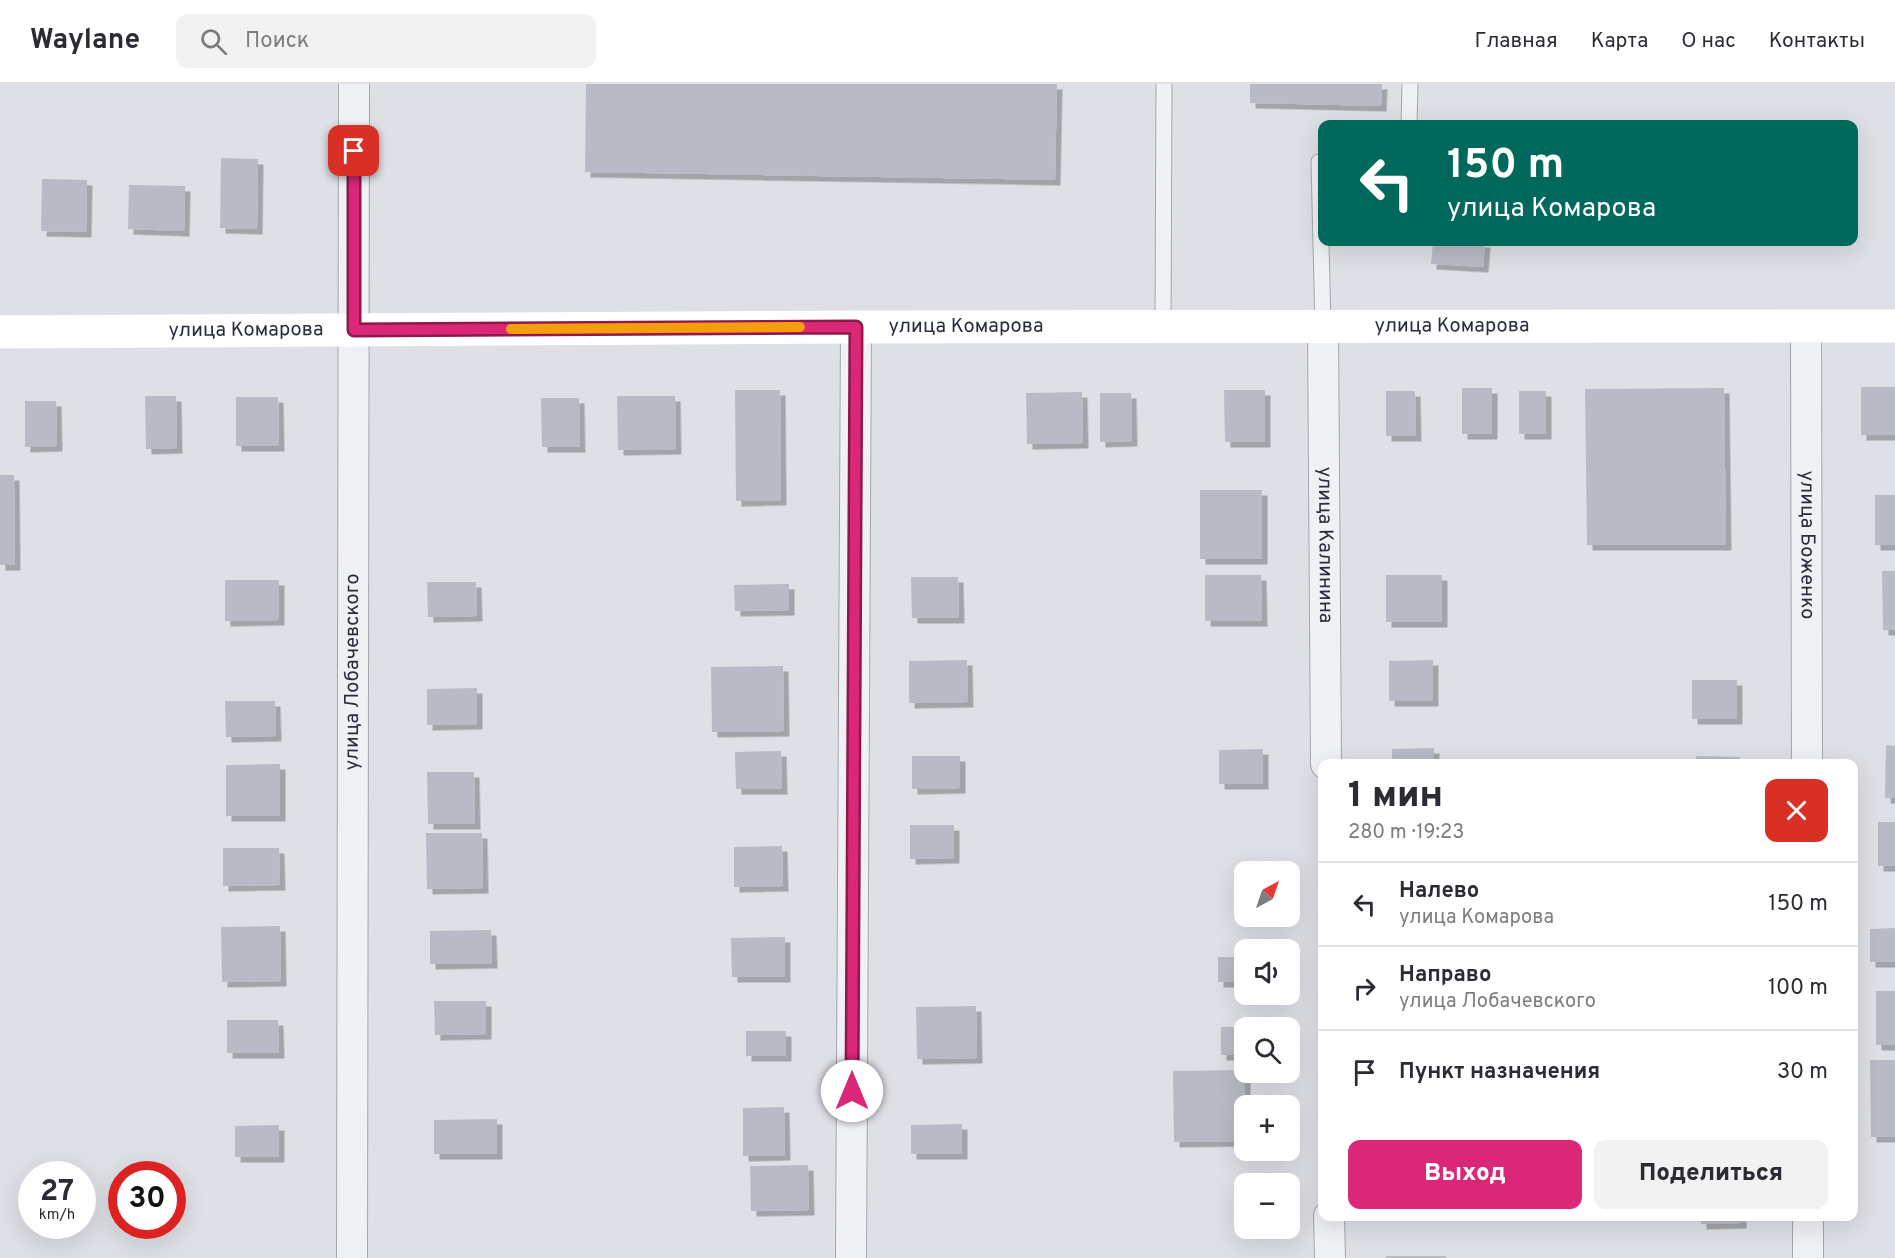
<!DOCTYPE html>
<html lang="ru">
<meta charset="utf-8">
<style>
:root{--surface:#fff;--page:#f2f2f3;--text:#2b2b33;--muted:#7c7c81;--line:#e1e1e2;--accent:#db2777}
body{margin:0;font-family:Overpass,sans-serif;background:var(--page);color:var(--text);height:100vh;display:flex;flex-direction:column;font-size:22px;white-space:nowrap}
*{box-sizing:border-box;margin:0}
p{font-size:20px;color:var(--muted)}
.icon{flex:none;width:33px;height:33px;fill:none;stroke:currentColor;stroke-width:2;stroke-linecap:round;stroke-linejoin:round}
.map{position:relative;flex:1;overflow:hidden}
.drawer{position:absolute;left:1318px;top:675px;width:540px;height:462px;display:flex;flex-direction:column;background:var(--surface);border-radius:12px;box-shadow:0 6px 24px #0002}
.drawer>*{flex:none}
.hud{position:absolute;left:1318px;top:36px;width:540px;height:126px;border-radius:12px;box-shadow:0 6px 24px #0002;background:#00695c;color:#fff;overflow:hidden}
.needle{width:39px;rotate:40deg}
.tools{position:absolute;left:1234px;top:777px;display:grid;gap:12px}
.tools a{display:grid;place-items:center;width:66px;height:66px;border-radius:12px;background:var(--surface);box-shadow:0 6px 24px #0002;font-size:30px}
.speed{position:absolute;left:18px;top:1077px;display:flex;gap:12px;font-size:30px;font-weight:700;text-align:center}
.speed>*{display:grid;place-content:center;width:78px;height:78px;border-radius:50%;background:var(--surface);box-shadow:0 6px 24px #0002;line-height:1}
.speed small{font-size:15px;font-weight:400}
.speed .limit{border:9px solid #d22;background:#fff;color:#111}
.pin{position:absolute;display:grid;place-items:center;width:51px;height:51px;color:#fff;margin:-26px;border-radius:12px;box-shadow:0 3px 9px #0006}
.me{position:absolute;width:66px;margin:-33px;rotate:0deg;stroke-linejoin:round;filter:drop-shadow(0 0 4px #0008)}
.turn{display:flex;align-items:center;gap:21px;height:126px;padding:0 30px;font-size:27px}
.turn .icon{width:78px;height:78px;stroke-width:2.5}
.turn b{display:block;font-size:42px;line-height:51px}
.round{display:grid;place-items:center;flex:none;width:63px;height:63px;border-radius:12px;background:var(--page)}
.summary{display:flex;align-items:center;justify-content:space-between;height:102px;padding:0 30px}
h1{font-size:36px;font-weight:800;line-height:45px}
.button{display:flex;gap:12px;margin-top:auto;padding:12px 30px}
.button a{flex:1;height:69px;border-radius:12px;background:var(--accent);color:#fff;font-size:24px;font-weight:800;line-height:69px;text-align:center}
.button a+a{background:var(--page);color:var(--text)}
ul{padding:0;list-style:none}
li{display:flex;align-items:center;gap:18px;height:84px;padding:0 30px;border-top:2px solid var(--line)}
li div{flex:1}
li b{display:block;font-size:22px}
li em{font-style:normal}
header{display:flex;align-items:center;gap:36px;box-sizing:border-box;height:84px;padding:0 30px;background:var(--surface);border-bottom:2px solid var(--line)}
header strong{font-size:28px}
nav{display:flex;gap:33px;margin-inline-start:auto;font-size:21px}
.search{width:420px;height:54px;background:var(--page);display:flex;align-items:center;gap:15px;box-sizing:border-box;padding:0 21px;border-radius:12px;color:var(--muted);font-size:22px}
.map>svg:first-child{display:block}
</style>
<header>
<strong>Waylane</strong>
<div class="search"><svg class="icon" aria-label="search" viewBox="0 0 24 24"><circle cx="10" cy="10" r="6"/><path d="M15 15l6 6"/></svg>Поиск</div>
<nav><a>Главная</a><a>Карта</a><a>О нас</a><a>Контакты</a></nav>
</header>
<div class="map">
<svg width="1895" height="1174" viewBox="0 0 1895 1174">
<defs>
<filter id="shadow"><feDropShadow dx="5.5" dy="5.5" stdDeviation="0" flood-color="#0004"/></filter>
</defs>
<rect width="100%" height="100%" fill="#dee0e6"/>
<path fill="#b8bbc5" filter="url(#shadow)" d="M586,0h471l-2,96 -470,-8z
M1250,0h132l-1,22 -131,-3z
M221,74l37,1 -1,70 -37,-1z
M42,95l45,1 -1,52 -45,-1z
M129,101l56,1 -1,45 -56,-2z
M1433,158h52l-2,25 -52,-3z
M1861,303h34v48h-34z
M1462,304h30v46h-30z
M1724,304l2,157h-139l-2,-156z
M735,306h45l1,110 -45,1z
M1224,306h41v52h-40z
M1386,307h29l1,45h-30z
M1519,307h27v43h-27z
M1082,308l1,51 -56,1 -1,-51z
M1100,309h31l1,48 -32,1z
M145,312h31l1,52 -31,1z
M617,312h58l1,53 -58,1z
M236,313h42l1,49h-43z
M541,314h38l1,49h-38z
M25,317h31l1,45 -32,1z
M0,391h14l1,90h-15z
M1200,406h62v69h-62z
M1875,411h20v50h-20z
M1882,487h13v59h-12z
M1205,491h56l1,46h-57z
M1386,491h56v47h-56z
M911,493h47l1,41h-47z
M225,496h54v40l-54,1z
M427,498h49l1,34 -49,1z
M789,500v26l-54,1 -1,-26z
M967,576l1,42 -59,1v-42z
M1433,576v41h-44v-40z
M783,582l1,65 -72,1 -1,-65z
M1692,596h45v39h-45z
M477,604v36l-50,1v-36z
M225,617h50l1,35 -50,1z
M1886,661l9,1v52h-10z
M1434,664v16h-42v-15z
M1263,665v35h-44v-34z
M781,667l1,38h-46l-1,-37z
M912,672h48v32l-48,1z
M1696,672l44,1v7h-44z
M280,680v52h-54v-51z
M427,688h47l1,52h-47z
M1878,738h17v44h-17z
M910,741h44v33l-44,1z
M426,749h56l1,55 -56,1z
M782,762l1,40 -49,1v-40z
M223,764h56l1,37 -57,1z
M280,842l1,55 -59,1 -1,-55z
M1895,844v34h-25v-33z
M491,846l1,33 -62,1v-33z
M785,853v40h-53l-1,-39z
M1218,873h27v25h-27z
M1876,907h19v54h-19z
M434,917h52v33l-51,1z
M976,922l1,52 -60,1 -1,-52z
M227,936h51l1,33h-52z
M1221,943h24v28h-24z
M746,947h40v25h-40z
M1870,976h25v77h-24z
M1245,986v71l-71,1 -1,-71z
M784,1023l1,48 -42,1v-48z
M497,1035v35h-63v-34z
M962,1040v30h-51v-29z
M279,1041v32h-44v-31z
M808,1081l1,45 -58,1 -1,-45z
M1701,1132h40v7l-40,1z
M1386,1172h60v2h-60z"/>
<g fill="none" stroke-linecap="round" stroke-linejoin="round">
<defs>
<path id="service" d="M1409,40l1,-40
M1163,242l1,-242
M1323,242l-4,-164 4,-1"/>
<g id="minor">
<path id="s1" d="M1323,242l3,438"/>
<path id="s2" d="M1806,243l1,437"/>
<path d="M1329,1132l1,42"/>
<path d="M1808,1132v42"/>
<path id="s3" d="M352,1174l2,-1174"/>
<path d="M851,1174l5,-931"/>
</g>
</defs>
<use href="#service" stroke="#a4a7af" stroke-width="17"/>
<use href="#minor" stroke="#a4a7af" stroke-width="32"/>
<use href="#service" stroke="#f0f1f5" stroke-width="15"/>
<use href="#minor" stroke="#f0f1f5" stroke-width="30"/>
<path stroke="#fff" stroke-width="33" id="s4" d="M0,248l856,-5 1039,-1"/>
</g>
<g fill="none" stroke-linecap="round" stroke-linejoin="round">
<defs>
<path id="route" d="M354,67v179l502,-3 -4,764"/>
</defs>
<use href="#route" stroke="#8e194d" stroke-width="15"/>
<use href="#route" stroke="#db2777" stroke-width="10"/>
<path stroke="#f59e0b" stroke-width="10" d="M511,245l289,-2"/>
</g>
<g text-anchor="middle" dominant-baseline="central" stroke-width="5" stroke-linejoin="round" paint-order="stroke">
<g font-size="20" fill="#282d3b" stroke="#edeff4">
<text stroke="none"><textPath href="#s4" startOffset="1452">улица Комарова</textPath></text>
<text stroke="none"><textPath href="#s4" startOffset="966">улица Комарова</textPath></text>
<text stroke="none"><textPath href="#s4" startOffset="246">улица Комарова</textPath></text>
<text stroke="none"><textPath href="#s1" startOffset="219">улица Калинина</textPath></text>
<text stroke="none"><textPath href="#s2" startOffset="218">улица Боженко</textPath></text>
<text stroke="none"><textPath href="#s3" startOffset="586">улица Лобачевского</textPath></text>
</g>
</g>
</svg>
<div class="tools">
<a><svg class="needle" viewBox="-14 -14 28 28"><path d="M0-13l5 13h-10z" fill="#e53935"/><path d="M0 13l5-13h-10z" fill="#7c7c81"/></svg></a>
<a><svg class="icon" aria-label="sound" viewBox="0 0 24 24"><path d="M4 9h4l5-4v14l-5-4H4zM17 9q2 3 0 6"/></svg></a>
<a><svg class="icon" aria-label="search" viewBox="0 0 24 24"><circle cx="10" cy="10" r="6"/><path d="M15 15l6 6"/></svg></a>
<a>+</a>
<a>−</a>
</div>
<div class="speed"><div>27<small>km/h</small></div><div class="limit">30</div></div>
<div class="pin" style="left:354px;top:67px;background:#d93025"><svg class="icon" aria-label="arrive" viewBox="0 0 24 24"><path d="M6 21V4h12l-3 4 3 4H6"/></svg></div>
<svg class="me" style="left:852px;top:1007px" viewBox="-20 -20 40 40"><circle r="19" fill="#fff"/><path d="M0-13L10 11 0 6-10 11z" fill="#db2777"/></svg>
<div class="hud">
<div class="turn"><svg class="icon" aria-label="left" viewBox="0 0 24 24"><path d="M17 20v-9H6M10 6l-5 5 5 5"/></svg><div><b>150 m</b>улица Комарова</div></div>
</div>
<section class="drawer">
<div class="summary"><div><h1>1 мин</h1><p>280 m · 19:23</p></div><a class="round" style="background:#d93025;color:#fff"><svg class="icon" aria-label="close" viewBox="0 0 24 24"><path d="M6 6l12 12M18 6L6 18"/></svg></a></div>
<ul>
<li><svg class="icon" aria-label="left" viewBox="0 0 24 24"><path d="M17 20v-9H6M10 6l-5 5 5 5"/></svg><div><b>Налево</b><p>улица Комарова</p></div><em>150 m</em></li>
<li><svg class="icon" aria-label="right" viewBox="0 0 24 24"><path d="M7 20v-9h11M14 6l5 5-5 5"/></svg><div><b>Направо</b><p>улица Лобачевского</p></div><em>100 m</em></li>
<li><svg class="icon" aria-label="arrive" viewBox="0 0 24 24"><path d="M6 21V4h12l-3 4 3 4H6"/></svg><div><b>Пункт назначения</b></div><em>30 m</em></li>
</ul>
<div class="button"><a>Выход</a><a>Поделиться</a></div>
</section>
</div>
